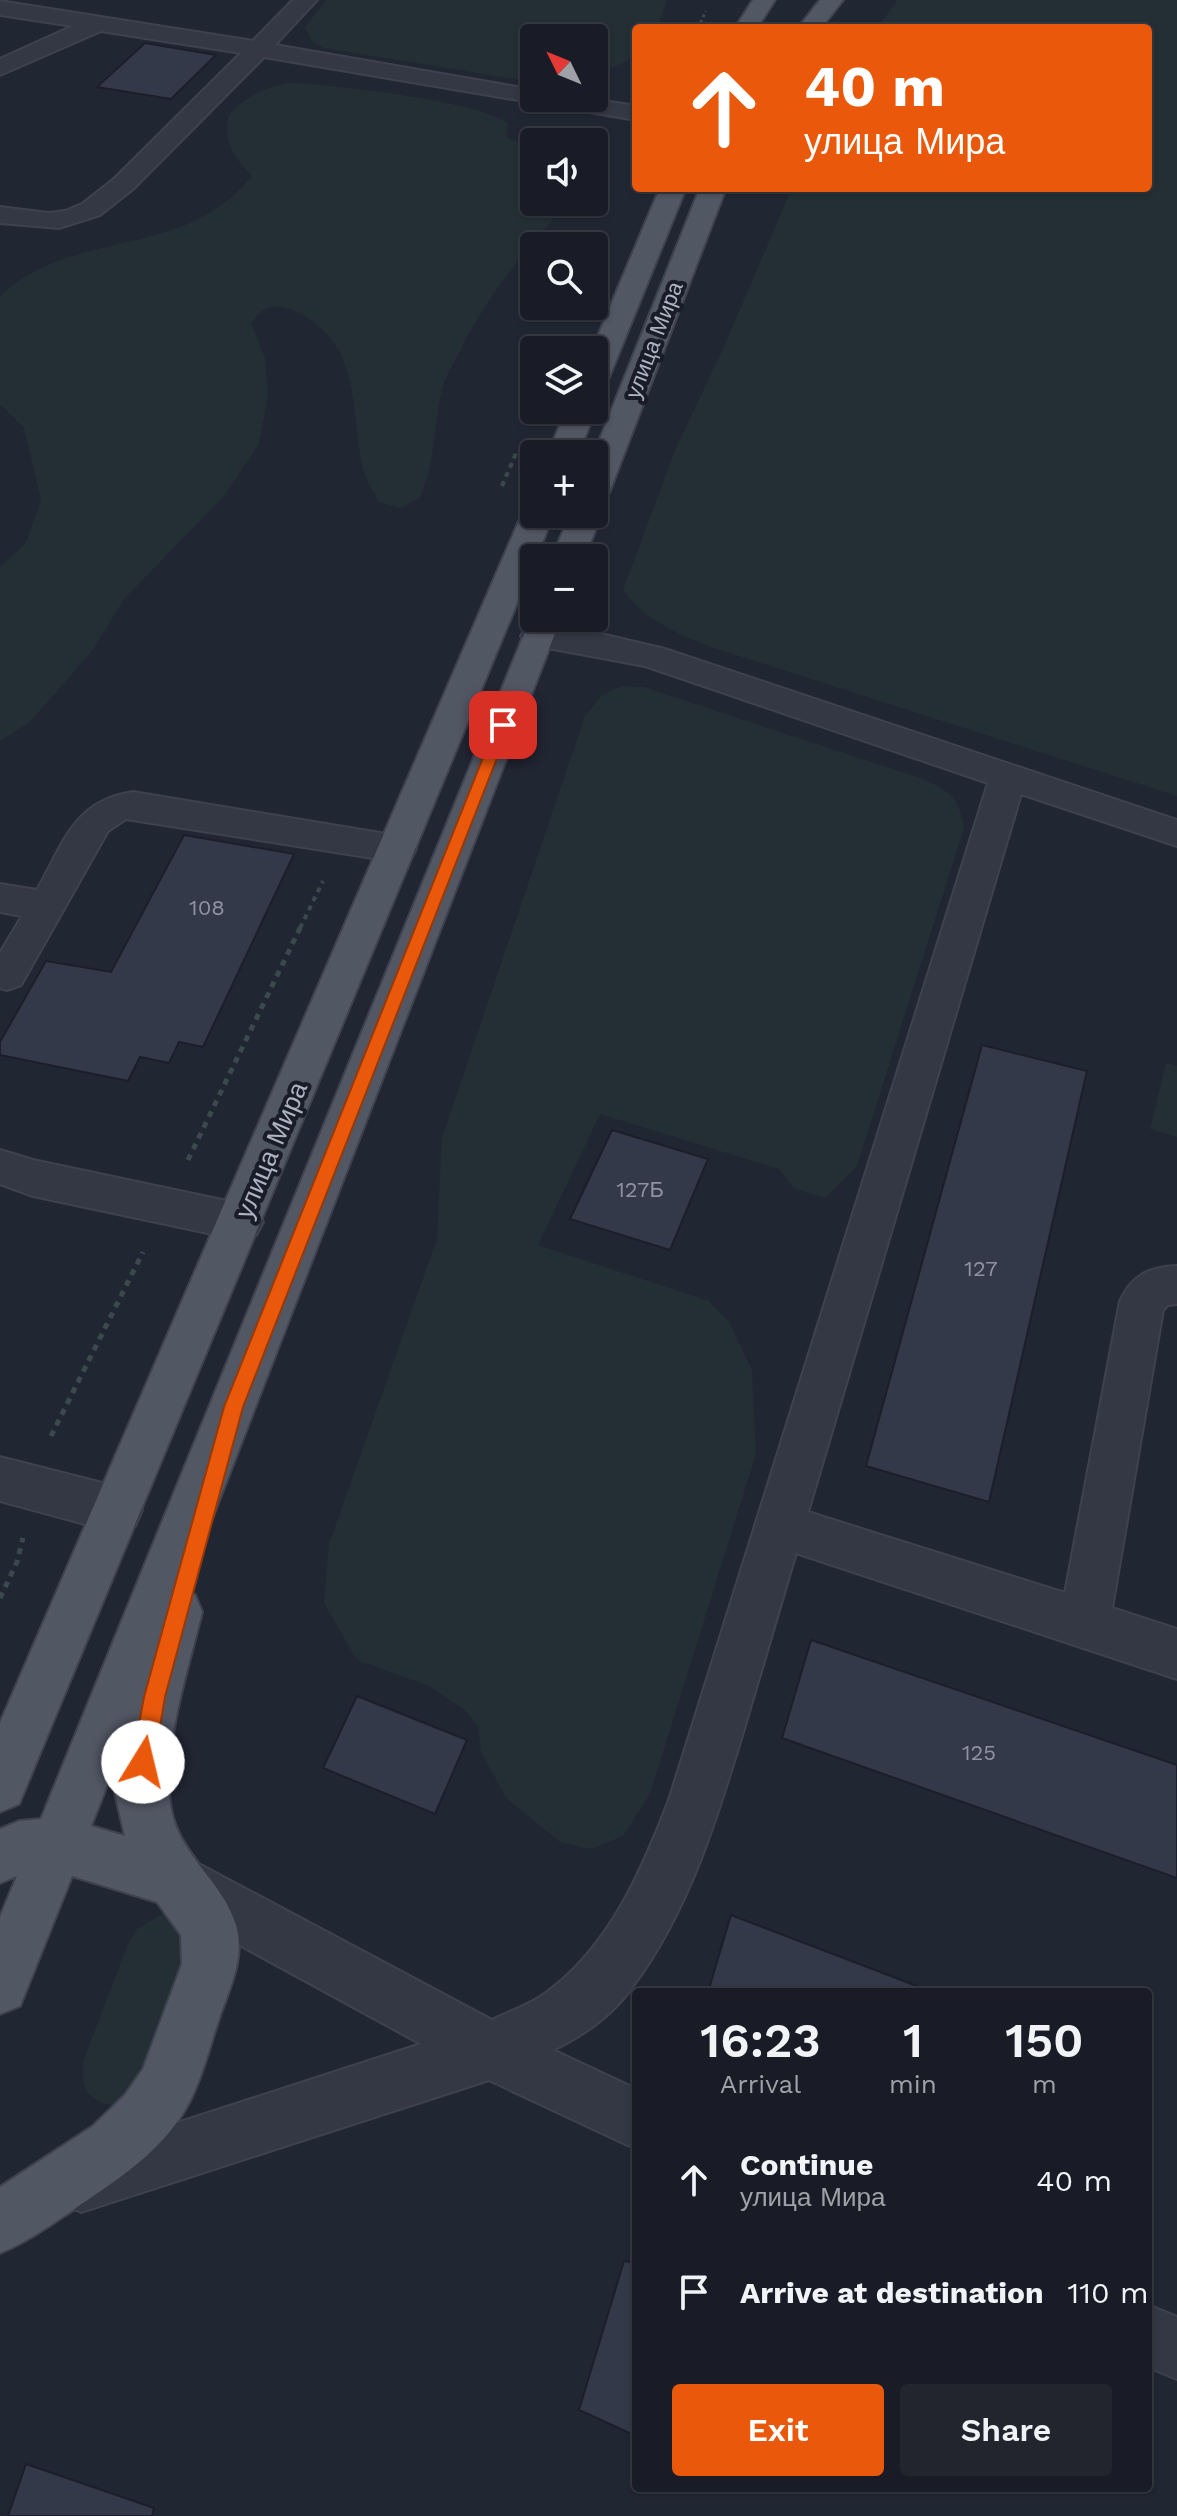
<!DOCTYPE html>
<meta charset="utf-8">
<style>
:root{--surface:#191c26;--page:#22252e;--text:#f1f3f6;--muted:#9fa1a7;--line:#373a43;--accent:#ea580c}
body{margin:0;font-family:"Work Sans",sans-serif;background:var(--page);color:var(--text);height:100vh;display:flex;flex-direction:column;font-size:30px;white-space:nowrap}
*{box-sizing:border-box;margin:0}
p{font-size:26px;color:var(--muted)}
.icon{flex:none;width:44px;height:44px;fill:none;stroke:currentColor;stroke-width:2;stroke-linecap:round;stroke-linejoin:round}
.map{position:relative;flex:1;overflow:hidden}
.drawer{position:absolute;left:632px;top:1988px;width:520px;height:504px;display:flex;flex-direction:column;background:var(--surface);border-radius:8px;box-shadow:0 2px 6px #0004,0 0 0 2px var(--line)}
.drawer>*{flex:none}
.guide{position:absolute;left:632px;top:24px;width:520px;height:168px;border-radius:8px;box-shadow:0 2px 6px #0004,0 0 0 2px var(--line);background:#ea580c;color:#fff;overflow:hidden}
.needle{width:52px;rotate:313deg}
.buttons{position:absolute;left:520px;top:24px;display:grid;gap:16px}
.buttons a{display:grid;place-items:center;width:88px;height:88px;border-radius:8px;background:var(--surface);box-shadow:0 2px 6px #0004,0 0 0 2px var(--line);font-size:40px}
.pin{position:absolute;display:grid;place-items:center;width:68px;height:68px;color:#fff;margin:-34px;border-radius:16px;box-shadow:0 4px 12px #0006}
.me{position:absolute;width:88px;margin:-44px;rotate:9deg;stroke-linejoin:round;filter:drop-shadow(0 0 6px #0008)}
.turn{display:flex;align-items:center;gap:28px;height:168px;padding:0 40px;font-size:36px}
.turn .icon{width:104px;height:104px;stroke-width:2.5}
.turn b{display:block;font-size:56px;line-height:68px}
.eta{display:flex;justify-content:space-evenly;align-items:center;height:136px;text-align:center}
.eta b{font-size:48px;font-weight:600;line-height:56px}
.cta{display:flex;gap:16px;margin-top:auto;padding:16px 40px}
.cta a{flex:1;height:92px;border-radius:8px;background:var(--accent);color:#fff;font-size:32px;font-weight:600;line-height:92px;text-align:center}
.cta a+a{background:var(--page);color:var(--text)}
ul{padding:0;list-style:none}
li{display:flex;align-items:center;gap:24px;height:112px;padding:0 40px}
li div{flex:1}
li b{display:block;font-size:30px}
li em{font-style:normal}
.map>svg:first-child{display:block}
</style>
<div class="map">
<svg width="1177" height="2516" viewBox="0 0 1177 2516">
<rect width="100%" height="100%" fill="#212633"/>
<path fill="#232f34" d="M326,0h341l-10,28h-21v28l-42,21v-39h-60v44l-211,-34 -12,-8 -6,-13z
M897,0h280v796l-469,-150c-33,-14 -64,-26 -85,-56l53,-142 47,-99 69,-161h356v-160h-270z
M287,83c36,0 201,19 221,41l-2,13 8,4 26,1h-6v60h33l-1,3c-43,46 -81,94 -108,150 -6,11 -13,23 -16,34 -8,37 -7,74 -22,109l-20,10 -21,-6c-5,-11 -14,-22 -16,-34 -14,-62 0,-128 -71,-158 -19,-8 -30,-2 -41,13l14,35 3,37 -9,49 -35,52 -100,103 -32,52 -62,71 -30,19v-174l26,-24 15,-43 -17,-72 -24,-24v-108c72,-69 184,-35 252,-120 -19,-20 -29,-34 -23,-62 18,-18 33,-25 58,-31z
M621,686l23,1 279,92c27,13 36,17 41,49l-107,338 -32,32 -31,-10 -15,-19 -179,-55 -62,131 171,56 20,21 23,48 4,84 -106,340 -27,42 -32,13 -31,-7 -53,-43 -26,-47 -3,-26 -13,-16 -36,-24 -72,-26 -33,-57 5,-59 108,-305 5,-101 143,-422 17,-21z
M1166,1063l11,3v71l-27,-8z
M160,1915l11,1 23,28 -43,136 -36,26c-27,-4 -36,-20 -31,-47l44,-115 9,-15z"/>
<path fill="#34394a" stroke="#1c1f2b" stroke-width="2" d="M145,43l71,12 -45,44 -74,-12z
M184,835l110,19 -91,193 -24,-5 -10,21 -29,-6 -12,24 -128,-26v-13l46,-81 65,11z
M982,1045l105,26 -98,431 -123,-36z
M612,1130l96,29 -38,91 -100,-31z
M811,1640l366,125v113l-395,-140z
M357,1696l110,44 -32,74 -112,-46z
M731,1915l191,73v4h-214z
M624,2261l12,2v173l-57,-26z
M26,2464l128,44 -2,8h-144z"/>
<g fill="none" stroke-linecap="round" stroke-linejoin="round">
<defs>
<path id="minor" d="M293,0h24l-42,45 259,45v8h51l51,8v14l-372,-63 -131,132 -33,26 -41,13 -59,-5v-16l49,6 16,-2 17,-7 33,-26 126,-125 -140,-22 -101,44v-16l73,-33 -73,-11v-14l253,40z
M538,625l59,8 68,16 512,171v26l-156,-52 -213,718 257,81 55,-292c12,-26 29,-34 57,-35v38l-9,1 -5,5 -51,298 65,21v50l-381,-126c-18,59 -35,118 -52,176 -27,89 -55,182 -111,257 -20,29 -49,49 -80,64l83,39v60l-147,-69 -408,132 -21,-9 -9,-21 9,-21 361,-117 -262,-143 -8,-19 8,-19 19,-8 19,8 295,157c18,-9 40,-16 55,-28 63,-46 95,-122 122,-192l319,-1017 -343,-117 -119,-22 -5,-8 5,-8z
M133,792l265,44 13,4 5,9 -5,9 -13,4 -272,-43 -18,12 -87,154 -14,5 -7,-2v-35l22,-37 -22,-4v-28l37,6c27,-47 36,-89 96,-98z
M0,1150l33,10 208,44 15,5 7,13 -7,13 -15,5 -208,-44 -33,-12z
M0,1457l118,30 17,7 7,16 -7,16 -17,7 -118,-32z
M1148,2305l29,12v62l-29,-12z"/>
<path id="major" d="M753,0h22l-18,28h-22z
M820,0h23l-22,28h-23z
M660,188h26l-78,192 -4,6 -10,3 -2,-39z
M700,188h26l-117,305 -4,7 -11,2v-48z
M594,408l2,2 -18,44h-30l18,-44h28z
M534,506v8h20l-535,1290 -19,8v-89l522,-1209 5,-7z
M594,507l8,7 -18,44h-32l18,-44h24z
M534,610v8h27l-377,973 11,4 7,17c-14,58 -35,119 -33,179 1,61 52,84 67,134 9,30 -5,60 -15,88 -11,31 -19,68 -36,97 -27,45 -70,71 -112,100 -24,16 -46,32 -73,43v-66l93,-61 32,-31 18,-26 39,-105 -1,-29 -24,-33 -85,-26 -52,130 -20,8v-97l17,-41 -17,7v-54l19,-8 22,-2zM119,1755l-4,38 10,43 -34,-10z"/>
</defs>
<use href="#minor" stroke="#3e414e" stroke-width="4"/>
<use href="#major" stroke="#3e414e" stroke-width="4"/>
<path stroke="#3b494d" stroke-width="3" stroke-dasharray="3 3" stroke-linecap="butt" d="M698,28l8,-17"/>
<path stroke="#3b494d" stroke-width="4" stroke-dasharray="5 5" stroke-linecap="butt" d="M502,486l15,-35
M300,928l23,-47"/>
<path stroke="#3b494d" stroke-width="5" stroke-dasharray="6 6" stroke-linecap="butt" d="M188,1160l113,-234
M51,1436l92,-184
M0,1598l17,-36 6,-24"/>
<use href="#minor" fill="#343844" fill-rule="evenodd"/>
<use href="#major" fill="#525764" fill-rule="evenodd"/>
</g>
<path fill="#ea580c" stroke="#983908" stroke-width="2" d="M503,720l7,5 -267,682 -78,290 -11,65 -3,8 -8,3 -8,-3 -3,-8 12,-65 80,-290 272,-682z"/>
<g text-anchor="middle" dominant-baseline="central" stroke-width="8" stroke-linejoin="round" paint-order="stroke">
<g font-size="22" fill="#aeb2c1" stroke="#1a1d29">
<text transform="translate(654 340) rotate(-69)">улица Мира</text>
</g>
<g font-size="22" fill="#8e92a1">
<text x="207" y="907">108</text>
<text x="640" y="1189">127Б</text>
<text x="981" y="1268">127</text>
<text x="979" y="1752">125</text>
</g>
<g font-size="26" fill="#aeb2c1" stroke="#1a1d29">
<text transform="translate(271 1150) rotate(-67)">улица Мира</text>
</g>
</g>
</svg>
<div class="buttons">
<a><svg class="needle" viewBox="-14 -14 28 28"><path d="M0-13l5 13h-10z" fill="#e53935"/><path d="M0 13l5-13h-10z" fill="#9fa1a7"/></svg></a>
<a><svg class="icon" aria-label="sound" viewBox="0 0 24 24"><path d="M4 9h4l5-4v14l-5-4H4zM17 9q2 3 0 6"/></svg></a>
<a><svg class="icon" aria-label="search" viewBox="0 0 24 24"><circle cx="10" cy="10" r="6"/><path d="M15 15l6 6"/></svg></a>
<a><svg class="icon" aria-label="layers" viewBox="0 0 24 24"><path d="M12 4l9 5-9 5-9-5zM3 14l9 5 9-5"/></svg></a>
<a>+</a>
<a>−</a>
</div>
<div class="pin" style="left:503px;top:725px;background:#d93025"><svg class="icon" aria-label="arrive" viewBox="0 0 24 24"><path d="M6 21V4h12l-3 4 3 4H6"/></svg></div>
<svg class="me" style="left:143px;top:1762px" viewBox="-20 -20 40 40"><circle r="19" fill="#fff"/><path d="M0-13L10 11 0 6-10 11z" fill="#ea580c"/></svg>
<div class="guide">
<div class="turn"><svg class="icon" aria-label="ahead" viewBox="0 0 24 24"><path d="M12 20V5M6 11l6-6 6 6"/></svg><div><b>40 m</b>улица Мира</div></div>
</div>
<section class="drawer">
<div class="eta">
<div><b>16:23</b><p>Arrival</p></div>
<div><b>1</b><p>min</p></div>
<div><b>150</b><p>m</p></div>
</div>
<ul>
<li><svg class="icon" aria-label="ahead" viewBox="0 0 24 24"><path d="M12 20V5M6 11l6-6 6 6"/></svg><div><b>Continue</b><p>улица Мира</p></div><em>40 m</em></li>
<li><svg class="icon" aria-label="arrive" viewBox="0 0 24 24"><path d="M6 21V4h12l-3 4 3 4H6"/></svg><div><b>Arrive at destination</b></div><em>110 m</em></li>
</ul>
<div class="cta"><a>Exit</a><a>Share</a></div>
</section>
</div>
